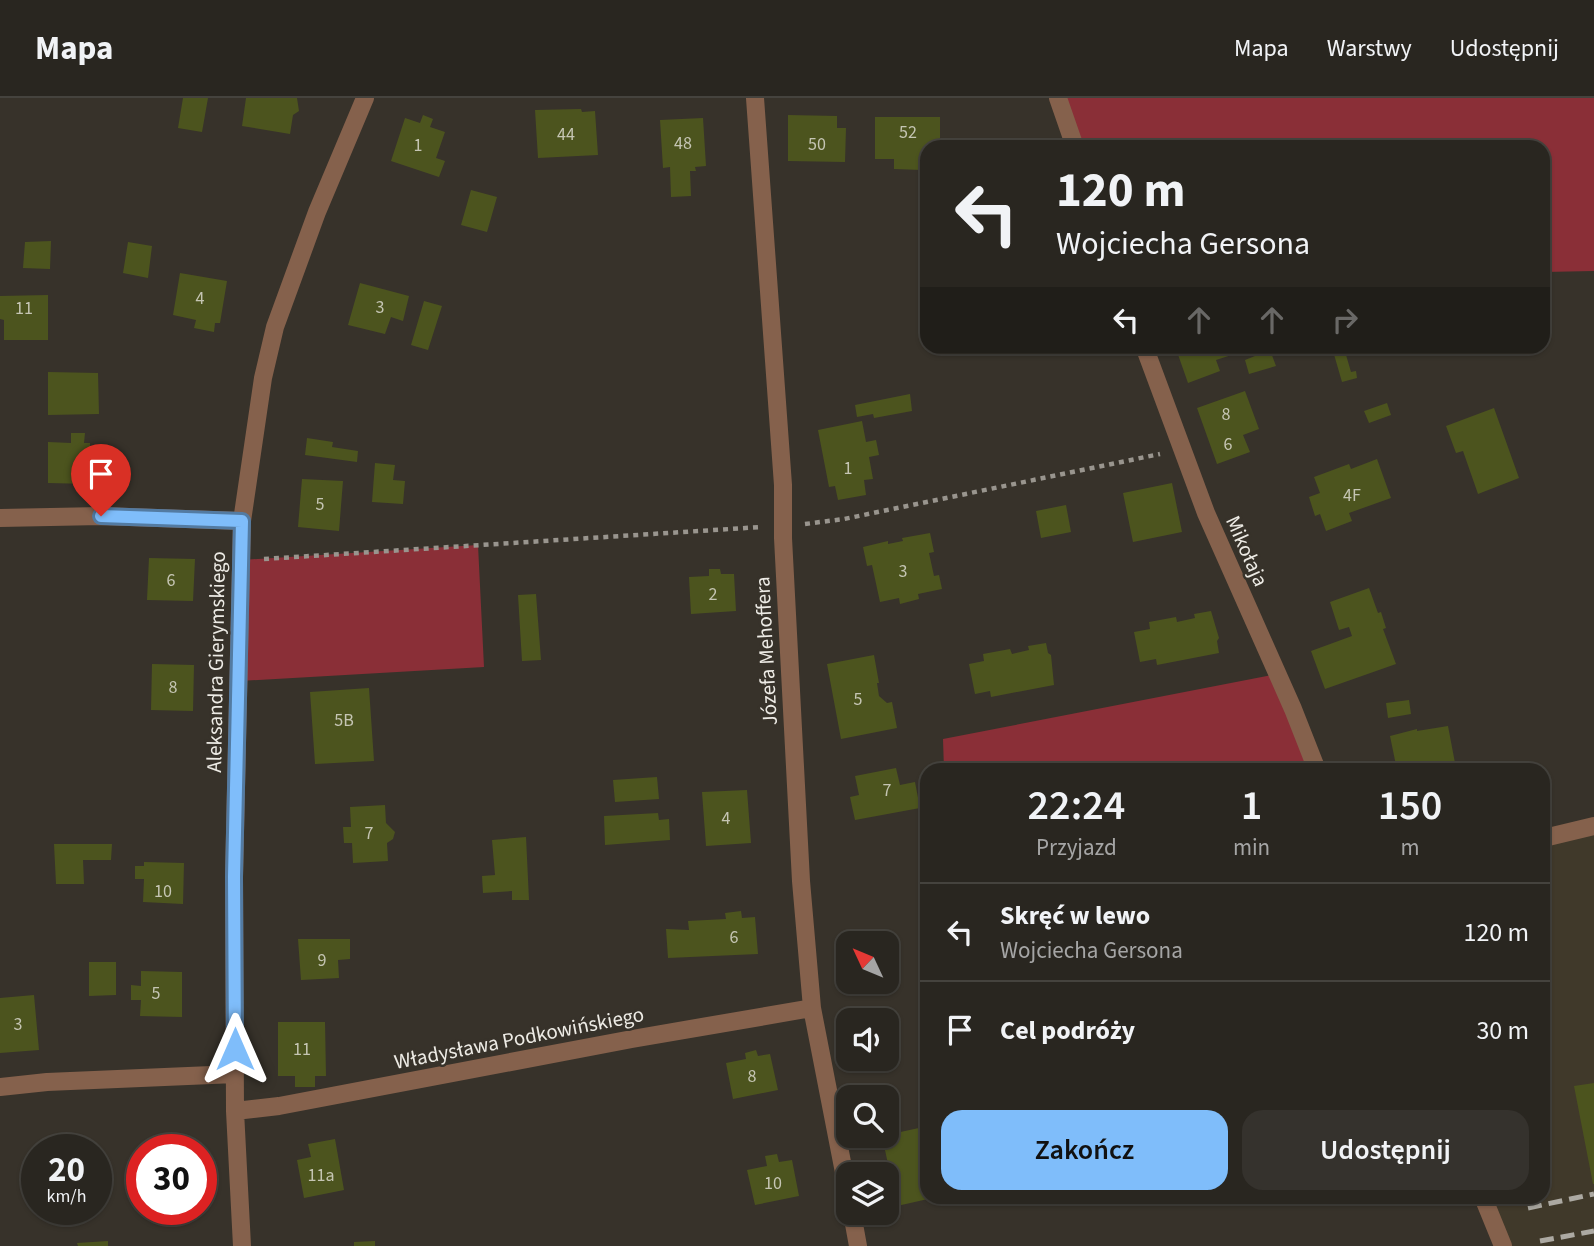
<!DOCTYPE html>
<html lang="pl">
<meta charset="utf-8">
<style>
:root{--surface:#292620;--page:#35322d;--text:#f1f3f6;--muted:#a5a5a5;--line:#45433e;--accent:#7fbdfa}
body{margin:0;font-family:"Source Sans 3",sans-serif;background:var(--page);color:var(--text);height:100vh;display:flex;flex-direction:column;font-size:26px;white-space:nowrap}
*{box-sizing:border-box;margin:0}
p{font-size:23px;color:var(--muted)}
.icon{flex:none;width:38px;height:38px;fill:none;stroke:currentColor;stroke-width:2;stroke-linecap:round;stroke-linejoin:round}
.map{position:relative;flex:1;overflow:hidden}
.details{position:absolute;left:920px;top:665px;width:630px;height:441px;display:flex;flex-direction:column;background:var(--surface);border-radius:21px;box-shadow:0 2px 5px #0004,0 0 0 2px var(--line)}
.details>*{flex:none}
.hud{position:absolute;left:920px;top:42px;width:630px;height:214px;border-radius:21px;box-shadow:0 2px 5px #0004,0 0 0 2px var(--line);background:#292620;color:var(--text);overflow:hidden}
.needle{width:46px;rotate:314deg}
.controls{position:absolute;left:836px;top:833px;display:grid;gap:14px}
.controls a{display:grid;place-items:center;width:63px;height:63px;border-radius:14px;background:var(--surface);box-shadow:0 2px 5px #0004,0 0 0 2px var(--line);font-size:35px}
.speed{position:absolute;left:21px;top:1036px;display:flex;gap:14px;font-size:35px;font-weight:700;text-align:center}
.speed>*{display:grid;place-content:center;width:91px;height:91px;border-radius:50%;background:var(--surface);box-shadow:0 2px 5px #0004,0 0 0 2px var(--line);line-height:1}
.speed small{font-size:18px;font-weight:400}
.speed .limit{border:10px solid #d22;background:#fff;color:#111}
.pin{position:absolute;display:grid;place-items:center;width:60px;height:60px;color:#fff;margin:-72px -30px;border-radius:50% 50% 50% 0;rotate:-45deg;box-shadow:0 0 7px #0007}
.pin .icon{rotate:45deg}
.me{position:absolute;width:77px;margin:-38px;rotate:0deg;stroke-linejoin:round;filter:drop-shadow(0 0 5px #0008)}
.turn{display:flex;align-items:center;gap:24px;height:147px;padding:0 21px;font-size:32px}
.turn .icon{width:91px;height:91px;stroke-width:2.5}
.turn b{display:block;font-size:49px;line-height:60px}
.lanes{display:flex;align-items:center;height:66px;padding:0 21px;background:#0003;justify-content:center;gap:35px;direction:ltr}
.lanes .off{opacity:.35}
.eta{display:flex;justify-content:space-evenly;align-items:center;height:119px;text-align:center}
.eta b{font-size:42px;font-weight:600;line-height:49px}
.cta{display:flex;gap:14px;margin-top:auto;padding:14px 21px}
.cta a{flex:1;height:80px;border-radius:21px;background:var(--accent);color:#111;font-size:28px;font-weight:600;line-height:80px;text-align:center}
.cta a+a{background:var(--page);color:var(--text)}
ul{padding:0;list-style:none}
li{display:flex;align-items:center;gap:21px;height:98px;padding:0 21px;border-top:2px solid var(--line)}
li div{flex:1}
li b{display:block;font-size:26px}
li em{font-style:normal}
header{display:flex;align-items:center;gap:42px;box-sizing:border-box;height:98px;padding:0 35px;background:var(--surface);border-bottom:2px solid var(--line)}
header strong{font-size:33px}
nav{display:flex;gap:38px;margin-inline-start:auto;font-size:24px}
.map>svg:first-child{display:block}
</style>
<header>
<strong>Mapa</strong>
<nav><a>Mapa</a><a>Warstwy</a><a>Udostępnij</a></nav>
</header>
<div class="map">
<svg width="1594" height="1148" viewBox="0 0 1594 1148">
<rect width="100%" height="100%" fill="#37322a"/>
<path fill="#40392a" d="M1594,720v428h-91l-20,-49h61v-366z"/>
<path fill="#8a2f37" d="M1058,0h536v173l-50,1v-125h-469z
M478,447l6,122 -245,14 3,-121z
M1277,576l40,96h-373l-1,-31z"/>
<path fill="#4c541e" d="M183,0h25l-6,34 -24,-4z
M246,0h51l2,13 -6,4 -3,19 -48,-8z
M581,11l1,3 13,-1 3,44 -60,3 -3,-48z
M423,17l10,4 -3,8 15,5 -9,26 9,3 -6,16 -48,-16 14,-43 15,5z
M788,17l49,1v12h9l-1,34 -57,-1z
M875,19h65v30h-12v12h-6v11l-28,-1v-10h-19z
M703,20l3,48 -11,1 1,4h-6l1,25 -20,1 -1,-30 -7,1 -3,-48z
M471,92l26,7 -10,35 -26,-7z
M51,143l-1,28 -27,-1 2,-26z
M128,144l24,4 -4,32 -25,-5z
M180,175l47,8 -7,42h-5l-1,9 -20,-4 2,-8 -23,-5z
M360,185l49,13 -6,25 -12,-4 -6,17 -37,-9z
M48,197v45h-44v-20l-4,-1v-23z
M424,203l18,5 -14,44 -17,-5z
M1175,248h67l2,5 -28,9 4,11 -32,12z
M1344,250l7,24 5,-1 1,7 -15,4 -9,-31z
M1270,252l6,16 -27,8 -4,-14z
M48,274l50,1 1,41 -51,1z
M1245,293l14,38 -16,6 7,17 -33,12 -20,-56z
M910,296l2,17 -38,7 -1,-4 -16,3 -2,-12z
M1387,305l4,12 -22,8 -5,-12z
M1494,310l25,70 -41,16 -15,-43 -7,2 -10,-27z
M862,323l4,21 10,-2 3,15 -10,2 4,22 -9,1 2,15 -28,5 -3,-14 -6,1 -11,-57z
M71,335h14l-1,10h6v41l-42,-1v-41l23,1z
M307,340l26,4 -1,5 26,4 -1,11 -52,-7z
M1377,361l14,39 -42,15 3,8 -26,10 -6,-17 -5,2 -6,-19 11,-4 -6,-16 35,-13 2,5z
M375,365l20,2 -2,15 12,1 -2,23 -31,-2z
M302,381l41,2 -4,50 -41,-4z
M1172,385l10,49 -49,10 -10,-49z
M1066,407l5,27 -30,6 -5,-27z
M930,435l4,19 -5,1 5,23 5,-1 3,14 -24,5 1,5 -19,5 -1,-6 -19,4 -8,-37 -5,1 -4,-19 25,-6v3l15,-3 -1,-3z
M149,460l46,1 -2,42 -46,-1z
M709,471h11l1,5h13l2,37 -45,3 -2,-37 20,-1z
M1369,490l9,25 3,-1 5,16 -3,1 13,35 -71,25 -14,-38 41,-15 -3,-9 -10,3 -9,-28z
M536,496l5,66 -19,1 -4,-66z
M1211,513l8,27 -2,3 2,12 -62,12 -1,-6 -16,3 -6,-30 16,-3 -1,-7 27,-5 1,5 18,-4 -1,-4z
M1046,545l2,10 3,2 3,30 -63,12 -1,-6 -15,3 -6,-30 15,-3 -1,-7 27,-5 2,5 17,-4 -1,-4z
M874,557l5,28h-2l2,13 8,7 5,-1 5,26 -56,11 -14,-75z
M152,566l42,1 -1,46 -42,-1z
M369,590l5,73 -59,3 -5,-72z
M1409,602l2,14 -23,4 -2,-15z
M1448,628l7,37 4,-1 2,8h-64l-7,-34 27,-7v2z
M896,670l4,17 15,-3 5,26 -65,12 -5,-23 9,-2 -4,-19z
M657,679l2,22 -44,3 -2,-22z
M747,692l4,53 -45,3 -4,-54z
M385,707l1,18 9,9 -2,7 -6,4 1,18 -35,2 -1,-20h-8l-1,-16h8l-1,-20z
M658,715l1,7 10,-1 1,21 -65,5 -1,-29z
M526,739l3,63h-17v-9l-29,2 -1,-17 13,-1 -3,-35z
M54,746h58l-1,16h-28l1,24h-28z
M144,764l40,1 -1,41 -40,-2 1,-23h-9v-13h9z
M741,813l1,7 13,-1 3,37 -90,4 -2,-29 23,1 -1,-9 38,-2 -1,-6z
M298,841h52v20l-12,1 1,18 -38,2z
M89,864h27v33l-27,1z
M141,873l41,1v45l-42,-1 1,-16h-10v-15l10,1z
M34,897l5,55 -39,3v-55z
M278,924h47l1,54h-11v11h-20v-11h-17z
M756,952l2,6 12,-2 8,36 -45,9 -7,-36 20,-4 -1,-6z
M1594,985v101h-1l-19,-98z
M928,1028v73l-31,7 -15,-70z
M335,1041l9,51 -40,8 -7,-38 14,-3 -3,-13z
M777,1056l2,8 13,-2 7,36 -44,9 -8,-35 20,-4 -2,-10z
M1028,1099h21v1l-19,4z
M108,1143v5h-30l-1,-3z
M375,1143v5h-21v-4z"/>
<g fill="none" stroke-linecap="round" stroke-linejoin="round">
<path stroke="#99958e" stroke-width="4.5" stroke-dasharray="5 5" stroke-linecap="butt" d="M805,426l39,-5 316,-65
M264,461l497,-32"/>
<path stroke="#85614c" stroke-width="18" d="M755,0l28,387v53l18,343 11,127 37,190
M1058,0l17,49
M1144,248l62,167 87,196 24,61
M0,420l101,-2 141,5
M1544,740l50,-12
M0,989l47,-5 188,-8
M235,1013l44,-5 353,-67 180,-31
M1483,1099l20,49
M852,1115l6,33
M242,1148l-7,-135 -1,-234 8,-356 21,-143 12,-51 42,-115 48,-114"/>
<path stroke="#aca9a2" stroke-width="5" stroke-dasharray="14 7" stroke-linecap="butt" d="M1528,1110l66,-14
M1540,1143l54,-10"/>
</g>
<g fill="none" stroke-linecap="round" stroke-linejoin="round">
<defs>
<path id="route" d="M101,418l141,5 -8,356 1,172"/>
</defs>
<use href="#route" stroke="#537ba2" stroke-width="18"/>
<use href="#route" stroke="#7fbdfa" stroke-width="12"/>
</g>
<g text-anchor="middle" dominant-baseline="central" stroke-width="5" stroke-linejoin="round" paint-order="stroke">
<g font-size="18" fill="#c5c5b3">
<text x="908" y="34">52</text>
<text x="566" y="36">44</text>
<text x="683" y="45">48</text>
<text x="817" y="46">50</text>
<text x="418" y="47">1</text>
<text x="200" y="200">4</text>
<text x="380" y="209">3</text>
<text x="24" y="210">11</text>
<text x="1226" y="316">8</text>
<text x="1228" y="346">6</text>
<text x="848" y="370">1</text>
<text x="1352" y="397">4F</text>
<text x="320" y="406">5</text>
<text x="903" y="473">3</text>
<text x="171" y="482">6</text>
<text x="713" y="496">2</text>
<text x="173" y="589">8</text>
<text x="858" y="601">5</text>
<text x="344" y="622">5B</text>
<text x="887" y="692">7</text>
<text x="726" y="720">4</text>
<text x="369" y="735">7</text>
<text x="163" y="793">10</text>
<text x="734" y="839">6</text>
<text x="322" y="862">9</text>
<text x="156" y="895">5</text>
<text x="18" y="926">3</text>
<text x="302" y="951">11</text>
<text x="752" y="978">8</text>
<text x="321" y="1077">11a</text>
<text x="773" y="1085">10</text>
</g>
<g font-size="21" fill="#edebe5" stroke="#37322a">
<text transform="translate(1247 453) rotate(66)">Mikołaja</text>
<text transform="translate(766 553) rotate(-93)">Józefa Mehoffera</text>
<text transform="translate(216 564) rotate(-89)">Aleksandra Gierymskiego</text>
<text transform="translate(519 940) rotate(-11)">Władysława Podkowińskiego</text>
</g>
</g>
</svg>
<div class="controls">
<a><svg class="needle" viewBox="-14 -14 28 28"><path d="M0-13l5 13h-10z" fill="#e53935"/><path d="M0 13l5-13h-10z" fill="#a5a5a5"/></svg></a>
<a><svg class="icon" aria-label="sound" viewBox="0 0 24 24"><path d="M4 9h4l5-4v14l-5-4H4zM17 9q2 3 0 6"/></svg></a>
<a><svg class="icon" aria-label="search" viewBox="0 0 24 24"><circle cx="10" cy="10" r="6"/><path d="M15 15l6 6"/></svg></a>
<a><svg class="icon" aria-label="layers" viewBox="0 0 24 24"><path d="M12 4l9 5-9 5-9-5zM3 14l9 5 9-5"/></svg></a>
</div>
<div class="speed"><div>20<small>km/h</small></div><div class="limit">30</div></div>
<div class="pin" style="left:101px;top:418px;background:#d93025"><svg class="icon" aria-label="arrive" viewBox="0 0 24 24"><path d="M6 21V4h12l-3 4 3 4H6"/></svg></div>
<svg class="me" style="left:235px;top:951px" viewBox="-20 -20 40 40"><path d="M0-17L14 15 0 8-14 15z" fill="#7fbdfa" stroke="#fff" stroke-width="4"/></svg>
<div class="hud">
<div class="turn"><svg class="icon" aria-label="left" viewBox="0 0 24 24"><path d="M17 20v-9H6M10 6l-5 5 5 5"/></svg><div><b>120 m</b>Wojciecha Gersona</div></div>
<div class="lanes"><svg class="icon" aria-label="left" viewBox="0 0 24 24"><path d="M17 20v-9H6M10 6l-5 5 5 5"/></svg><svg class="icon off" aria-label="ahead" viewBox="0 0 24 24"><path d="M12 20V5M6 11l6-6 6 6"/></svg><svg class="icon off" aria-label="ahead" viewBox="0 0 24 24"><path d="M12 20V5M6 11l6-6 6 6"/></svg><svg class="icon off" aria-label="right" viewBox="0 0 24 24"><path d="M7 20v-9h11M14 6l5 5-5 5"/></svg></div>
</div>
<section class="details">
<div class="eta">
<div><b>22:24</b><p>Przyjazd</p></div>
<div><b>1</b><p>min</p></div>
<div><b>150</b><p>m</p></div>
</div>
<ul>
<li><svg class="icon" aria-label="left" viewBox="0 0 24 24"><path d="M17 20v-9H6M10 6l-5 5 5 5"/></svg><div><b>Skręć w lewo</b><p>Wojciecha Gersona</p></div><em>120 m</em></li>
<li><svg class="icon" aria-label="arrive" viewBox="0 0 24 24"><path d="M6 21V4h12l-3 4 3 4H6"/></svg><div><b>Cel podróży</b></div><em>30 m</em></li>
</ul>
<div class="cta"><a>Zakończ</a><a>Udostępnij</a></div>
</section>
</div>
